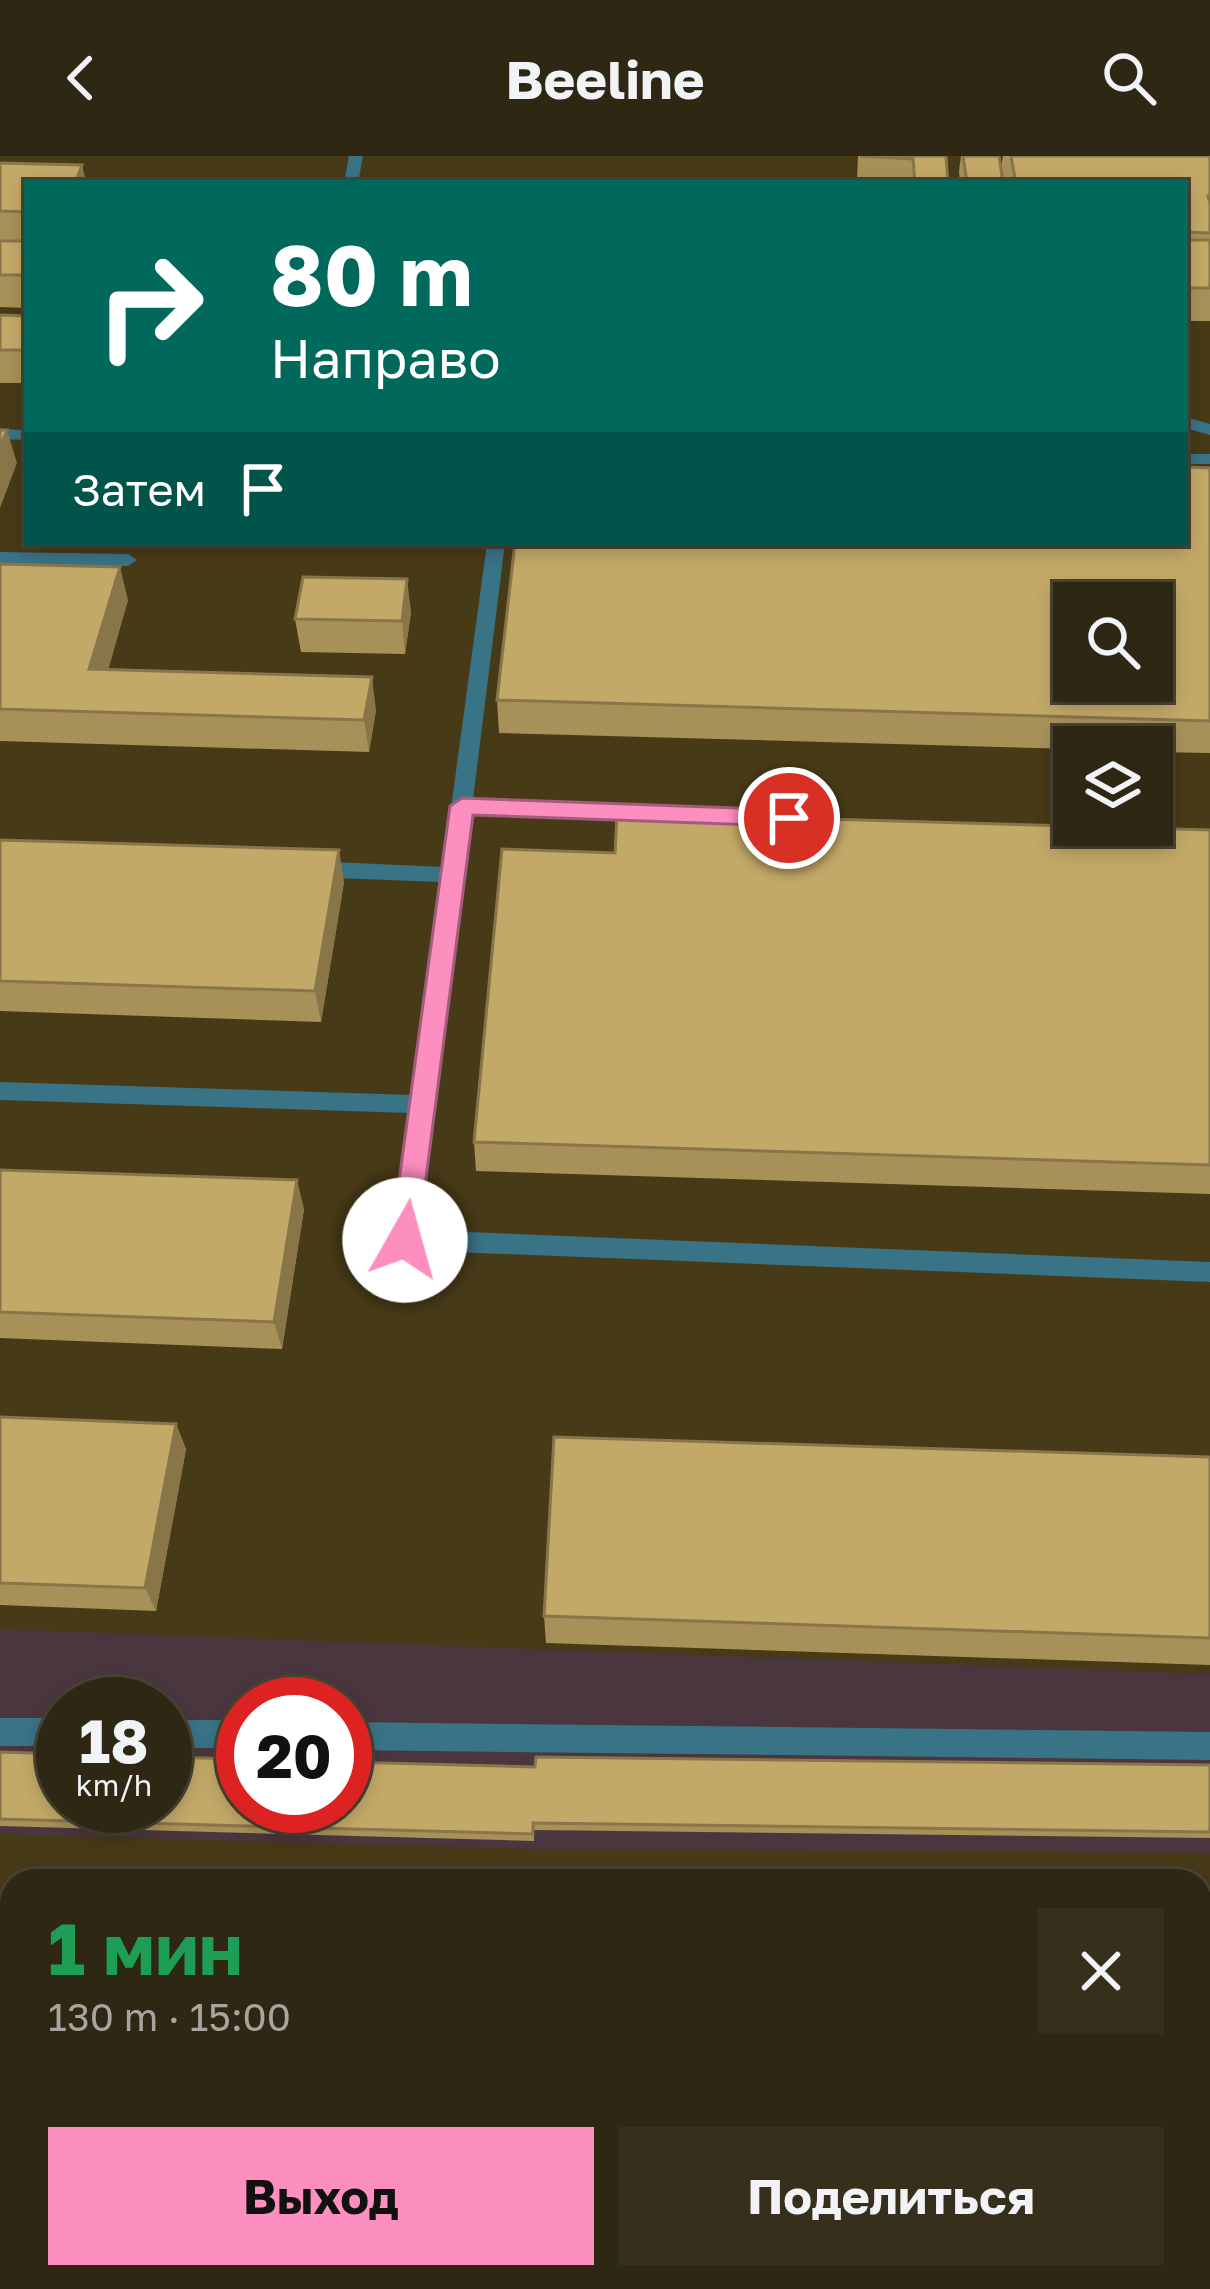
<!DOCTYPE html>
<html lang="ru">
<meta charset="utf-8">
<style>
:root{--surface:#2e2713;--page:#362f1c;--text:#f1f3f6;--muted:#a7a5a0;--line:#494433;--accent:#fd8ec0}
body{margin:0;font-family:"Golos Text",sans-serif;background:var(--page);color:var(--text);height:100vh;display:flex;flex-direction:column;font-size:45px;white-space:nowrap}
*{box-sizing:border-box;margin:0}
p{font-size:39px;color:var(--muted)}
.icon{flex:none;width:66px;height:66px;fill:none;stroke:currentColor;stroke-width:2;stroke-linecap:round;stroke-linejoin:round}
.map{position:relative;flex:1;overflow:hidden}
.panel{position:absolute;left:0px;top:1713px;width:1212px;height:420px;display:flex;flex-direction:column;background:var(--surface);border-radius:36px 36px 0 0;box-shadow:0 6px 18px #0003,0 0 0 3px var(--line)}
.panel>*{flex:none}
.top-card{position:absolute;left:24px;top:24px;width:1164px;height:366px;border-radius:0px;box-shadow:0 6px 18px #0003,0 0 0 3px var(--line);background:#00695c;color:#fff;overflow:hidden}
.controls{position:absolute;left:1053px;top:426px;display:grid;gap:24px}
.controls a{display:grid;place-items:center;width:120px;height:120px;border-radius:0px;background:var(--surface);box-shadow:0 6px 18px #0003,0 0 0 3px var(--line);font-size:60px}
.speed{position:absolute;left:36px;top:1521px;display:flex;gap:24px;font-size:60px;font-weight:700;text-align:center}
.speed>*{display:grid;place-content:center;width:156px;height:156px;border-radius:50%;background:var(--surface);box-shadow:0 6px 18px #0003,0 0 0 3px var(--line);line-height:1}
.speed small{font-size:30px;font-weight:400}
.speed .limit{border:18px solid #d22;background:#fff;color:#111}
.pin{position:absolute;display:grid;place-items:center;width:102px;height:102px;color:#fff;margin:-51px;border:6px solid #fff;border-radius:50%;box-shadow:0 3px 12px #0007}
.me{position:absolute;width:132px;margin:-66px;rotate:7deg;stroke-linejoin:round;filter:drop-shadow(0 0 9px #0008)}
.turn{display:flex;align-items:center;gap:42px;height:252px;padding:0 48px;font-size:54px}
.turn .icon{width:156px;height:156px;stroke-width:2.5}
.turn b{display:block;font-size:84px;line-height:102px}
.then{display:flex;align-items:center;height:114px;padding:0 48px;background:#0003;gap:24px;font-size:45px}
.round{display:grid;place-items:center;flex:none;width:126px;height:126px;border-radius:0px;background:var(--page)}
.head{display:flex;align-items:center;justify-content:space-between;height:204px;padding:0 48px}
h1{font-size:72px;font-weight:700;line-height:90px;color:#1e9e55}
.cta{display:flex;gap:24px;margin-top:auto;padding:24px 48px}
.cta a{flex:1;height:138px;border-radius:0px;background:var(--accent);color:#111;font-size:48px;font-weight:700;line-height:138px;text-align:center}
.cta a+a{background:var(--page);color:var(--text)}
header{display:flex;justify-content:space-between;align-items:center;height:156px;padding:0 48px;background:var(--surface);font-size:54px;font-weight:700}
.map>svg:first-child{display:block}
</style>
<header><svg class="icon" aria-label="back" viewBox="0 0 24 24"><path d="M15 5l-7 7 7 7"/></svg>Beeline<svg class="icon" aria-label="search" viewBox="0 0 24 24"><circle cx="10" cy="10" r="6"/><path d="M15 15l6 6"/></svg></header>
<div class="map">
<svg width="1210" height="2133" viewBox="0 0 1210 2133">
<rect width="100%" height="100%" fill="#3e3419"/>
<path fill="#473a17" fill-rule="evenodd" d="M0,0h1210v1518l-1210,-45zM27,27h1158v360h-1158zM1074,447h78v78h-78zM1074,591h78v78h-78z
M0,1678l533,15 677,4v400h-10v-372h-1188v333l-12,-1z"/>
<path fill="#4a363e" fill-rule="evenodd" d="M0,1473l1210,45v179l-677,-4 -533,-15zM63,1548h102v102h-102zM243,1548h102v102h-102z"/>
<path fill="#3d3a4b" d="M0,2057l12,1v63h1188v-24h10v36h-1210z"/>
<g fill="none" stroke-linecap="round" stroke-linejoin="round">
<path fill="#397386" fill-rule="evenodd" d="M349,0h14l-5,27h-14z
M1185,261l25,7v11l-25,-7z
M0,273l27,1v10l-27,-1z
M1185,298h25v10h-25z
M487,387h18l-32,256 328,13 10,7 -10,7 -330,-12 -53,416 792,32v20l-805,-32 -9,-3 -3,-7 17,-127 -410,-13v-18l413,13 28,-213 -130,-5 -10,-8 10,-8 132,6z
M0,396l128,2 9,6 -9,6 -128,-2z
M0,1562h63v28h-63z
M165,1564h78v28h-78z
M345,1566l865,10v28l-865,-10z"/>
<defs>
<path id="rail" d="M1200,1766l10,1
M0,1788h12
M1200,1823h10
M0,1839l12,1
M1200,1880h10
M0,1891h12
M1200,1938l10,1"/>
</defs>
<use href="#rail" stroke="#a39b87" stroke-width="15"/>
<use href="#rail" stroke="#342a0e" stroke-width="10" stroke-dasharray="33" stroke-linecap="butt"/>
</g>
<path fill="#a89159" d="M858,0h88l2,27 -91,-3z
M961,0h38l2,11 2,-11h207v165h-25v-138h-225l-1,-12z
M0,7l82,2 4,18h-59v125l-27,-1z
M0,159l27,1v67h-27z
M1210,312v285l-58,-1v-5h-78v2l-575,-16 -2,-33z
M0,408l128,36 -20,69 268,41 -7,42 -369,-11z
M411,456l-6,42 -104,-2 -6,-33z
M1210,674v364l-734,-23 -2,-29 141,-289z
M0,684l344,42 -23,140 -321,-11z
M0,1014l304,39 -22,140 -282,-11z
M0,1261l176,7 10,25 -30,162 -156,-6z
M1210,1301v208l-664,-22 -2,-27z
M0,1596l535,15 675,-2v73l-676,-8v11l-534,-15z"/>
<path fill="#887649" d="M82,9l4,18h-11z
M7,274l10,33 -17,45v-60z
M120,411l8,33 -29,102 -10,-33z
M407,423l4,33 -6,42 -3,-33z
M372,521l4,33 -7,42 -5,-32z
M339,694l5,32 -23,140 -6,-31z
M297,1024l7,29 -22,140 -8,-27z
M176,1268l10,25 -30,162 -11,-23z"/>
<path fill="#c3a968" stroke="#887649" stroke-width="3" fill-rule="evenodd" d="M860,0h86l2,27h-33l-2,-24z
M963,0h36l4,27h-36z
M1011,0h199v40h-2l2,7v30l-25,-1v-49h-169z
M0,7l82,2 -7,18h-48v29l-27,-1z
M1185,84h25v48h-25z
M0,85h27v34h-27z
M0,159l27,1v34h-27z
M0,274h7l-7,18z
M1185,311l25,1v253l-713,-21 18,-157h670zM1074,447h78v78h-78z
M0,408l120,3 -31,102 283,8 -8,43 -364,-11z
M303,421l104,2 -5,42 -107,-2z
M617,657l593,17v335l-736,-23 28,-293 113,4z
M0,684l339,10 -24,141 -315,-10z
M0,1014l297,10 -23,142 -274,-10z
M0,1261l176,7 -31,164 -145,-5z
M554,1281l656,20v181l-666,-22z
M0,1596l63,2v52h102v-49l78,2v47h102v-44l190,5 1,-10 674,8v67l-677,-9v11l-533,-15z"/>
<path fill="#fd8ec0" stroke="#a45c7d" stroke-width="3" d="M462,642l327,12 12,8 -12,8 -316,-11 -55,425 -4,8h-19l-4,-8 59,-434z"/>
</svg>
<div class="controls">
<a><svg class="icon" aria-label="search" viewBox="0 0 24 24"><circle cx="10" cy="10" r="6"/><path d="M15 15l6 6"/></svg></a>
<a><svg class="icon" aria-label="layers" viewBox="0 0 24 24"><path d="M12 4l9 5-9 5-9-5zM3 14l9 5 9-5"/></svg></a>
</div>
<div class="speed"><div>18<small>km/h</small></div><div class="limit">20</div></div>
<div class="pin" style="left:789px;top:662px;background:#d93025"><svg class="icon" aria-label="arrive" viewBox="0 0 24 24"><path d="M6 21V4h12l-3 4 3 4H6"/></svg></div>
<svg class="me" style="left:405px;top:1084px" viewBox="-20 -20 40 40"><circle r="19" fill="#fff"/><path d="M0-13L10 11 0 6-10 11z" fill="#fd8ec0"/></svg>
<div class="top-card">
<div class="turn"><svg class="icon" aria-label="right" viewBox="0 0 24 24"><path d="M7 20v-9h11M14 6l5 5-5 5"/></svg><div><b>80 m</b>Направо</div></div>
<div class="then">Затем<svg class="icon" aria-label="arrive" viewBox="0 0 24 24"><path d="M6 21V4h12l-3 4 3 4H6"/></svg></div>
</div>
<section class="panel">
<div class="head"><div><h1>1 мин</h1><p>130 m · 15:00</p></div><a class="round"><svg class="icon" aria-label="close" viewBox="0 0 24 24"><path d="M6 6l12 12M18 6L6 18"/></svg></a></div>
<div class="cta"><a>Выход</a><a>Поделиться</a></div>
</section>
</div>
